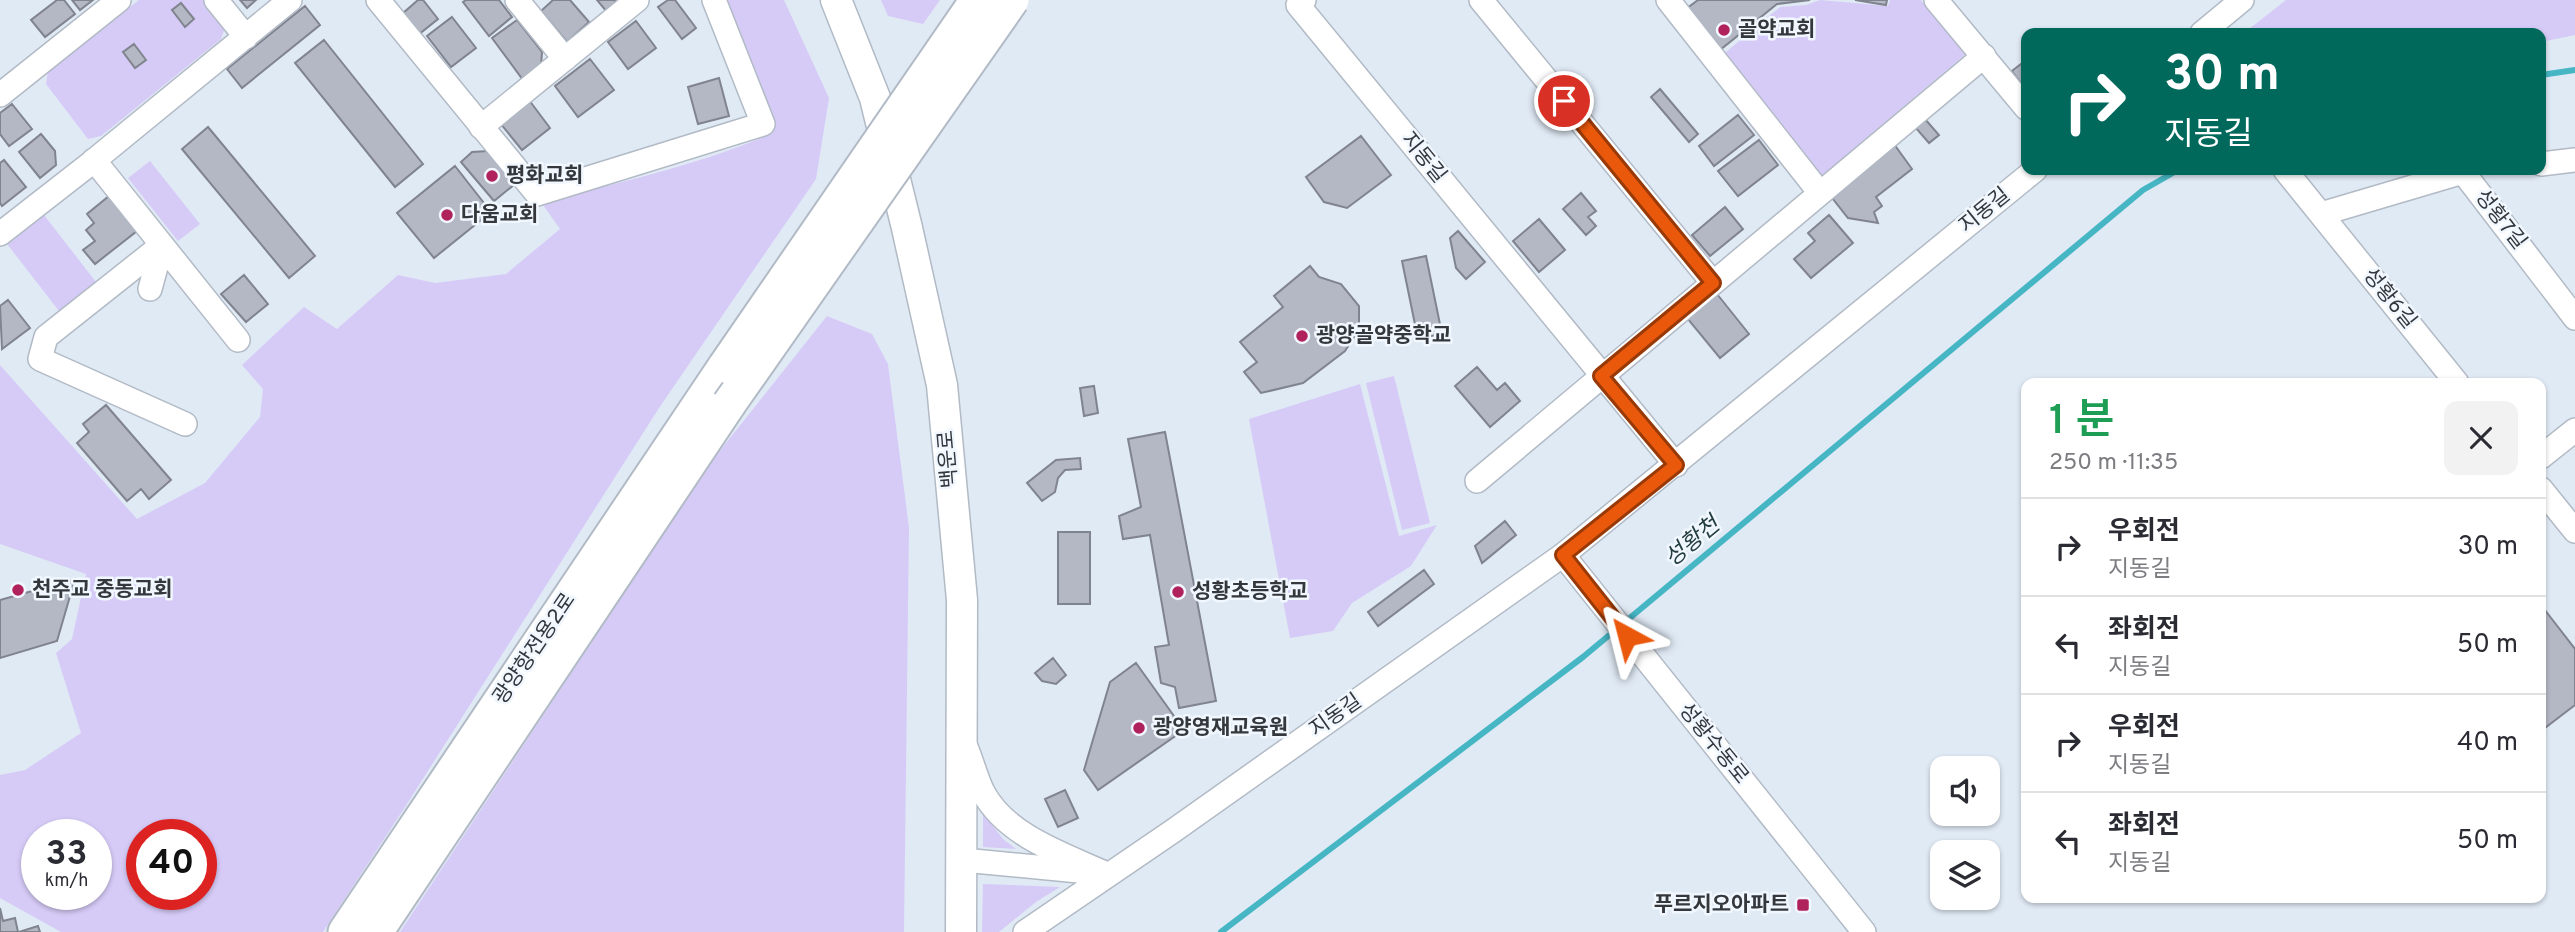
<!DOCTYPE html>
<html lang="ko">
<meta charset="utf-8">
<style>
:root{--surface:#fff;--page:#f2f2f3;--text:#2b2b33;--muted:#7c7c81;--line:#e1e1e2}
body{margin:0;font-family:Overpass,"Noto Sans KR",sans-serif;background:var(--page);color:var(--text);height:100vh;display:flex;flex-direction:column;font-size:26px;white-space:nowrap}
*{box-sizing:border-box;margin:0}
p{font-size:23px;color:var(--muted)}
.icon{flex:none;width:38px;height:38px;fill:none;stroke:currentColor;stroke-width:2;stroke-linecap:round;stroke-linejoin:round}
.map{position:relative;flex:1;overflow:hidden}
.panel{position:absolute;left:2021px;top:378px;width:525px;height:525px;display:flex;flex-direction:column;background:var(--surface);border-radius:14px;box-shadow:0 2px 5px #0004}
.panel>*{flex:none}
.banner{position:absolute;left:2021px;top:28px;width:525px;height:147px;border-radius:14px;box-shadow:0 2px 5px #0004;background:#00695c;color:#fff;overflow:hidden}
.tools{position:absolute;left:1930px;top:756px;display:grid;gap:14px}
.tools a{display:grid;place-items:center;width:70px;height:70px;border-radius:14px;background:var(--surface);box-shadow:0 2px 5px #0004;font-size:35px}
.speed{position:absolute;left:21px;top:819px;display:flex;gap:14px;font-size:35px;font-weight:700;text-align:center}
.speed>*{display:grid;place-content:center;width:91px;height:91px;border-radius:50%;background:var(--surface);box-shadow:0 2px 5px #0004;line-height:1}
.speed small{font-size:18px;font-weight:400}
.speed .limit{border:10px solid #d22;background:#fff;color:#111}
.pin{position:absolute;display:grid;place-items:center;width:60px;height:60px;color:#fff;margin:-30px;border:4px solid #fff;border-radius:50%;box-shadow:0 2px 7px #0007}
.me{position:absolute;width:77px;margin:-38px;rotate:322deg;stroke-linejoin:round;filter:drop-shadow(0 0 5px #0008)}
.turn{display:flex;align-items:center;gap:24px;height:147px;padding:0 28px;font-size:32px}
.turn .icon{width:91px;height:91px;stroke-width:2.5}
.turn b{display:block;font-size:49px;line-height:60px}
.round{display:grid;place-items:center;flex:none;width:74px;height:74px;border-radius:14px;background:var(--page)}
.headline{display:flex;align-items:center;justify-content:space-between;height:119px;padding:0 28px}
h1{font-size:42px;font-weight:600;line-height:52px;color:#1e9e55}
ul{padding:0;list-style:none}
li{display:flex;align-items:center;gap:21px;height:98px;padding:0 28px;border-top:2px solid var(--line)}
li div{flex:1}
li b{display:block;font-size:26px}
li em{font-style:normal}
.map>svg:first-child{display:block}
</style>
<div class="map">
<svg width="2575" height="932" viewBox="0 0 2575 932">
<rect width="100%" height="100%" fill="#e0eaf5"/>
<path fill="#d6cbf7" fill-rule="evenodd" d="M139,0h64l22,28 -4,11 -120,97 -13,3 -42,-55 2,-13z
M715,0h69l45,98 -13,81 -157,229 -254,399 -82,125h-262l-61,-34v-123l25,-5 56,-37 -25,-80 16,-14 14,-65 -86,-30v-179l137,154 68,-36 55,-66 3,-28 -21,-24 62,-58 33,22 61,-54 37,8 71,-9 54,-45 -19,-27c78,-19 158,-37 232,-69zM37,835h59v59h-59zM142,835h59v59h-59z
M881,0h59l-17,24 -35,-8z
M1820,0l68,6 2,-6h31l46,53 -147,124 -100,-120 60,-50 26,-2z
M2286,0h289v35l-34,7v-9h-297z
M150,161l50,63 -22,17 -50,-63z
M44,215l52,67 -37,29 -52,-67z
M827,316l45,18 16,30 21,164 -5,404h-504l310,-469z
M1394,376l36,147 -28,7 -36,-147z
M1360,384l39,152 38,-11 -26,41 -59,37 -19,28 -43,7 -41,-219z
M983,813l20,26 13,10 -33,-2z
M983,884l77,3 -24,15 -37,30h-17z"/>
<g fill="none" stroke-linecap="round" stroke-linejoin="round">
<path stroke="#47b6c4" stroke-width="6" d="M2541,75l34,-5
M1221,932l362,-275 560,-467 35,-20"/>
</g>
<path fill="#b4b7c4" stroke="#80848f" stroke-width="2" d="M57,0h7l11,14 -30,23 -14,-17z
M72,0h21l-13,10z
M240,0h16l-9,8z
M418,0h5l15,19 -20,16 -16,-21z
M466,0h33l13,17 -23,19 -26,-34z
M553,0h17l19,22 -22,20 -26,-31z
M597,0h18v4l-8,8z
M668,0h7l21,28 -14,11 -24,-32z
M1698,0h112l-33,4 -57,46 -34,-41z
M1855,0h32l-1,5z
M181,3l13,16 -9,8 -13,-17z
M305,6l15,19 -78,63 -15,-19z
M452,17l24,31 -25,19 -24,-31z
M517,20l25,32 -1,14 -18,14 -31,-42z
M636,21l20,27 -28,21 -20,-27z
M324,40l99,124 -28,23 -100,-124z
M134,44l12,16 -11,8 -12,-16z
M590,59l24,31 -36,27 -23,-31z
M2026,60v30l-14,-19z
M719,78l10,38 -31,8 -10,-37z
M1660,89l38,45 -9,8 -38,-45z
M529,100l21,28 -28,22 -22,-27z
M12,104l20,25 -23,17 -9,-12v-21z
M1738,115l16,20 -40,31 -15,-20z
M1925,119l14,16 -10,8 -14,-16z
M208,127l107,129 -26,22 -107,-129z
M41,134l14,17 1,14 -16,13 -21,-26z
M1361,136l30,39 -44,33 -23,-6 -18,-25z
M1759,140l19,25 -40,31 -20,-25z
M1894,144l18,25 -36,28 6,9 -8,6 4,11 -30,-5 -19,-24z
M488,151l27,33 -21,17 -33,-39 11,-10z
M4,160l22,27 -24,19 -2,-3v-40z
M455,166l36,46 -57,46 -37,-45z
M1581,193l15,18 -8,6 8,9 -10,9 -23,-26z
M109,196l28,35 -42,33 -12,-14 12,-9 -9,-11 8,-7 -7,-9z
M1725,207l18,22 -33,27 -18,-21z
M1829,215l24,28 -42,35 -17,-19 21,-18 -7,-8z
M1539,219l26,31 -26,22 -26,-31z
M1458,231l27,31 -19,17 -10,-11 -6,-30z
M1426,256l16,78 -24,5 -16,-78z
M1310,266l9,11 22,7 18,22v23l-14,22 -42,32 -42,10 -17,-21 13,-10 -17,-20 43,-35 -9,-11z
M244,275l24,29 -22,18 -25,-28z
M1717,294l32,40 -29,24 -33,-40z
M8,300l22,28 -28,21 -2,-43z
M1477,367l20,23 8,-7 15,18 -30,26 -35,-41z
M1094,386l4,27 -14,3 -4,-28z
M106,405l65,75 -22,19 -8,-10 -14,12 -50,-58 12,-11 -6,-8z
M1165,432l51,269 -37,7 -4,-21 -14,-4 -6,-36 14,-2 -19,-110 -27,4 -4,-23 22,-9 -13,-68z
M1080,458l1,11 -16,1 -7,8 -3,14 -13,9 -15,-18 29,-23z
M1505,521l11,14 -34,28 -7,-17z
M1058,532h32v72h-32z
M1424,570l10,14 -56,42 -10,-14z
M75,579l-18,62 -57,17v-58z
M2541,605l34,44v56l-34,26z
M1053,658l13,17 -10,9 -14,-3 -7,-8z
M1136,663l48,67 -86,60 -14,-20 26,-88z
M1065,790l13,28 -20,9 -13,-28z
M0,908l3,13 12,-3 3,14h-18z
M38,926l2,6h-21z"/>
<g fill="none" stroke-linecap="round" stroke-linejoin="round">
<defs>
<path id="minor" d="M216,0l30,37
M378,0l159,194 226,-70 -49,-124
M517,0l48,59
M1304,0l-6,5 378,460
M1481,0l232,283
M1668,0l152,193
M1936,0l90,108
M2202,33l40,-33
M0,95l119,-95
M481,127l156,-127
M94,160l144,180
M2541,164l34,-4
M2285,170l172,213
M2321,214l142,-42 112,146
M0,234l91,-71 199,-163
M162,245l-116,92 -6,22 145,65
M150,289l12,-44
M2541,457l34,-27
M1477,481l507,-425
M2541,489l34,42
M1563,555l301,377
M966,747c6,14 10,31 17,45 23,44 82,63 124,82
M963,860l126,12
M1025,932l148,-101 390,-276 472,-385"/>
<path id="major" d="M836,0l39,98 32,130 35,157 20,215 -1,332"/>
<path id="highway" d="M345,932l380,-566
M376,932l353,-528"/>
</defs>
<use href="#minor" stroke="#b1bac5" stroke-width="26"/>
<use href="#major" stroke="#b1bac5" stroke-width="33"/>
<use href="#highway" stroke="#b1bac5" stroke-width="37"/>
<use href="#minor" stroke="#fff" stroke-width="23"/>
<use href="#major" stroke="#fff" stroke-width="30"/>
<use href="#highway" stroke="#fff" stroke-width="33"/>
<defs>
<path id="highway-bridge" d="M725,366l252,-366
M729,404l283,-404"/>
</defs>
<use href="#highway-bridge" stroke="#b1bac5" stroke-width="37" stroke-linecap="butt"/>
<use href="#highway-bridge" stroke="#fff" stroke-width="33"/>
</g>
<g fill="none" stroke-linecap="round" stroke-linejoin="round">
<defs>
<path id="route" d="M1564,101l149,182 -112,93 75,89 -113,90 64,81"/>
</defs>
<use href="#route" stroke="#983908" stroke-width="18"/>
<use href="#route" stroke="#ea580c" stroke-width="12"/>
</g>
<g fill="#b0225b" stroke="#f1f7fe" stroke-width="2.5">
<circle cx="1724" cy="30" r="7"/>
<circle cx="492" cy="176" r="7"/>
<circle cx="447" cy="215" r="7"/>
<circle cx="1302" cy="336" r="7"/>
<circle cx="18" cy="590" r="7"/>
<circle cx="1178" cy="592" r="7"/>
<circle cx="1139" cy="728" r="7"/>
<rect x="1796" y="898" width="14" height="14" rx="3.5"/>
</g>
<g text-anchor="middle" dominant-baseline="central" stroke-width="5" stroke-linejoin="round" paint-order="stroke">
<g font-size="21" font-weight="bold" fill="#34383c" stroke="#f1f7fe" text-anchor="start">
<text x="1738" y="30">골약교회</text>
<text x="506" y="176">평화교회</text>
<text x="461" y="215">다움교회</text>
<text x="1316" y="336">광양골약중학교</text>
<text x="32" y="590">천주교 중동교회</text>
<text x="1192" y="592">성황초등학교</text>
<text x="1153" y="728">광양영재교육원</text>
<text x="1789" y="905" text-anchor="end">푸르지오아파트</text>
</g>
<g font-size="21" fill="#34383c" stroke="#f1f7fe">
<text transform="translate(1423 158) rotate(51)">지동길</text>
<text transform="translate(1985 211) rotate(-39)">지동길</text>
<text transform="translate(2500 220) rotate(52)">성황7길</text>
<text transform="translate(2389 299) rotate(51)">성황6길</text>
<text transform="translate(949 459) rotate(-95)">백운로</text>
<text transform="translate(535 649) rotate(-56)">광양항전용2로</text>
<text transform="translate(1336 716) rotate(-35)">지동길</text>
<text transform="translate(1713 744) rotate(51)">성황수동로</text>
</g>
<g font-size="23" font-style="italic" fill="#243d40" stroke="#f1f7fe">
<text transform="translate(1693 543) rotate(-40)">성황천</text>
</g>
</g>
</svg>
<div class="tools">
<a><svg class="icon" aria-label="sound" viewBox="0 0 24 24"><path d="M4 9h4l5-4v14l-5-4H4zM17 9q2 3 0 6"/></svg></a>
<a><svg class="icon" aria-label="layers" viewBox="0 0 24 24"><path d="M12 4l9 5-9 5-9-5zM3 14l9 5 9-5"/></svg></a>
</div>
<div class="speed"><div>33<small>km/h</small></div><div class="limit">40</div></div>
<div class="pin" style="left:1564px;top:101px;background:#d93025"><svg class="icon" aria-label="arrive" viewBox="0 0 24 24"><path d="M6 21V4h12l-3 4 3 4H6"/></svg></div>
<svg class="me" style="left:1627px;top:636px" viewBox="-20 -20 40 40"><path d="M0-17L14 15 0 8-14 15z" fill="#ea580c" stroke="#fff" stroke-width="4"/></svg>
<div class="banner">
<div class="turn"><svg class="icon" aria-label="right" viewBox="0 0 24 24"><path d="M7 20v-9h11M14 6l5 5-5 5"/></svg><div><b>30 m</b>지동길</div></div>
</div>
<section class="panel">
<div class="headline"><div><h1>1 분</h1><p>250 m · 11:35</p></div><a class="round"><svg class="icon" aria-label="close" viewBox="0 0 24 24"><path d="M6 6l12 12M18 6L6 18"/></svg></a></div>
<ul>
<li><svg class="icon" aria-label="right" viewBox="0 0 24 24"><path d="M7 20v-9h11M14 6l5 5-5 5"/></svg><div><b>우회전</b><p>지동길</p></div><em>30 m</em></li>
<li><svg class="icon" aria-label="left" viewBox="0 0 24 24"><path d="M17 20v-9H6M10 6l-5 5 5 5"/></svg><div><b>좌회전</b><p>지동길</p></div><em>50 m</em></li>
<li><svg class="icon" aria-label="right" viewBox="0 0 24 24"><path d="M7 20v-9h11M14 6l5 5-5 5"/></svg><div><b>우회전</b><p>지동길</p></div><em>40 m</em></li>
<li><svg class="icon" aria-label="left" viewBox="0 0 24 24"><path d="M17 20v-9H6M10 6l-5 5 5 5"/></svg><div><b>좌회전</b><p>지동길</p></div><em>50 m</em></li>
</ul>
</section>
</div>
